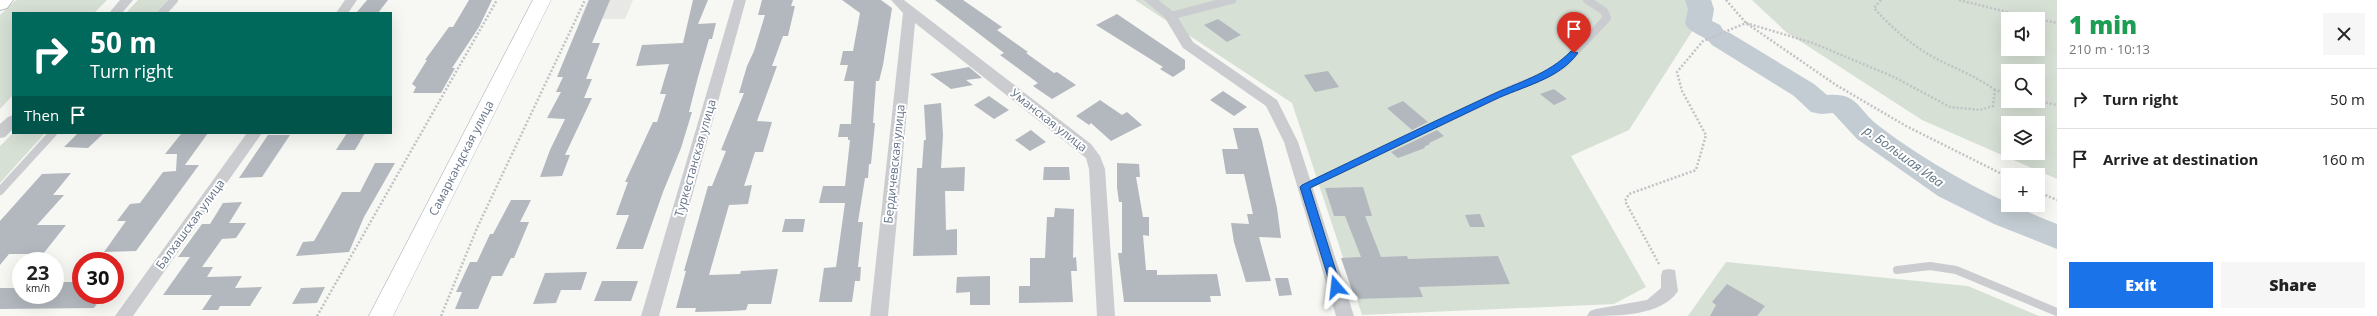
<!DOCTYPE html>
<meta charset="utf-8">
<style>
:root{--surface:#fff;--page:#f6f6f6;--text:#222;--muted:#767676;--line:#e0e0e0;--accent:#1a73e8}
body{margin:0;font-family:"Open Sans",sans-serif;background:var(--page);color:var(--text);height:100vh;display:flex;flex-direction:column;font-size:15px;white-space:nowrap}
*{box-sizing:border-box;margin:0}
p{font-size:13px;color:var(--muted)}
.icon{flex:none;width:22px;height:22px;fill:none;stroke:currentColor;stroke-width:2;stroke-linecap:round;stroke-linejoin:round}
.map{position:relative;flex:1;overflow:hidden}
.drawer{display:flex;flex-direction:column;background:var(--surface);width:320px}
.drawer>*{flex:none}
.banner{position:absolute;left:12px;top:12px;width:380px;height:122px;border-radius:0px;box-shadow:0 4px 16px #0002;background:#00695c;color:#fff;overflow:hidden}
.fabs{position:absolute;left:2001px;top:12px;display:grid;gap:8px}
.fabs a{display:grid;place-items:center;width:44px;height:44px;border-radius:0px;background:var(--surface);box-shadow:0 4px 16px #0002;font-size:20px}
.speed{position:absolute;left:12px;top:252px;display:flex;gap:8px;font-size:20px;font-weight:700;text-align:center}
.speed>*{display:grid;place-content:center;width:52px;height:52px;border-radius:50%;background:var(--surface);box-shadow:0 4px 16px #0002;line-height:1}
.speed small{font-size:10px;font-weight:400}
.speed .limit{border:6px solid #d22;background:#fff;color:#111}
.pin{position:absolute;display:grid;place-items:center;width:34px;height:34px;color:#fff;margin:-41px -17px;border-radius:50% 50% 50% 0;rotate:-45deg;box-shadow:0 0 4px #0007}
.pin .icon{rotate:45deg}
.me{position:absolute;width:44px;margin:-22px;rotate:343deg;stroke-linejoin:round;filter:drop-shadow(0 0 3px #0008)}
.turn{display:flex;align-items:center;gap:14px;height:84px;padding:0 12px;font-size:18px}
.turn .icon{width:52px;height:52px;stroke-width:2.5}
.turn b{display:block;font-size:28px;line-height:34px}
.then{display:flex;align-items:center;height:38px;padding:0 12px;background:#0003;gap:8px;font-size:15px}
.round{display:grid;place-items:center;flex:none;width:42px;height:42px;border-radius:0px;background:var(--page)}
.headline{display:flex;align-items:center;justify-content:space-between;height:68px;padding:0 12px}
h1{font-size:24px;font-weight:800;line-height:30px;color:#1e9e55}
.primary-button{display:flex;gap:8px;margin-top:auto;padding:8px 12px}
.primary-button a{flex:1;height:46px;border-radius:0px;background:var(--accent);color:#fff;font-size:16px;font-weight:800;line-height:46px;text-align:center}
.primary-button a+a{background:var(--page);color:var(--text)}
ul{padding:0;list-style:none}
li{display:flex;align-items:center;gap:12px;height:60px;padding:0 12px;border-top:1px solid var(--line)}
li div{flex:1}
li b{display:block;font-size:15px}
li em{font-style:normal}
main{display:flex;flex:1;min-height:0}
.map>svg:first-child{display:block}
</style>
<main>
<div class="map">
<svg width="2057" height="316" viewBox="0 0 2057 316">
<rect width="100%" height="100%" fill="#f7f7f4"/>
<path fill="#e8e8e7" d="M588,0h45l-8,19h-45z"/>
<path fill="#d7e0d5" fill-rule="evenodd" d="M16,0h91l-13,13h-81v82l-13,14v-94z
M138,0h34l-12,13h-34z
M1135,0h557l15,8 -78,122 -58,26 75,131 -32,17 -252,11 -70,-212z
M1752,0h305v179l-135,-59 -136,-88zM2008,19h30v30h-30zM2008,71h30v30h-30zM2008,123h30v30h-30z
M13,133h32l-45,50v-37z
M1726,262l242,24 71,30h-351z"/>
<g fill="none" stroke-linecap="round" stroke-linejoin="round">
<path fill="#c3ccd2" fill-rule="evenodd" d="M1685,0h26l3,9 -2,12 8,4 4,6 6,2 84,51 13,11c31,-3 31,15 52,31 55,42 115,73 178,98v25l-63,-25 -56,-28 -81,-57 -24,-26 -12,1 -10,-2 -17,-16 -82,-51c-7,-10 -20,-10 -27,-21l3,-15z"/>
</g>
<path fill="#b2b8be" d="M367,0h21l-10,13 -21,-1z
M469,0h23l-13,27 -27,41h3l-14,25h-28l3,-6 -4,-3 15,-24h-2l24,-33h4z
M589,0h21l-18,43h8l-14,36h6l-8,19h8l-27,57h5l-8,21 -22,1 10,-27 15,-31 -18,-1 14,-26h-5l7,-15h-6z
M693,0h15l-10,24 18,-1 -4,16h-3l-11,38 -9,35h3l-11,36 -18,44 -20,57h-27l13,-34h-13l12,-33h-3l28,-60h4l9,-28h-6l9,-30 -33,2 6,-21 41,-2z
M762,0h31l-2,6h4l-7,30h-5l-11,30h5l-20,55 15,1 -9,30h-8l-11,34 8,-1 -4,19 -19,1 -20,70 31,-1 1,-3 37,-2 -7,35h-23l-2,6 -15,1 -36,1 1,-4h-20l10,-37h-2l24,-85h4l14,-35 -5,-1 23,-57h-5l8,-27 7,-15 11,-36h-7z
M842,0h39l11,8 -9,57 -4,16h-3l-3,42h2l-4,41h-2l-1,14h-3l-7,44h5l-5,45h3l-1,14h-5l-3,21h-33l5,-34 12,-1 9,-64h-26l4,-17h22l5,-46h-2v-3h-10l2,-13h11l3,-43h-10l4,-16h-8l3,-14h10l7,-38z
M935,0h28l39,27 -5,3 31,22 -2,1 28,20 3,-1 19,13 -24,14 -19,-13 5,-3 -38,-28 4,-2z
M1117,14l68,46v9l-12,8 -13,-8 3,-2 -67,-42z
M1218,19l23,16 -14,7 -23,-17z
M969,67l13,11 -16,2 7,5 -22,4 -21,-15z
M1328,71l11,16 -24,5 -11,-17z
M1554,89l13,10 -13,6 -14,-11z
M1223,91l24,16 -13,9 -24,-16z
M989,96l20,14 -15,9 -20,-14z
M1100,100l22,15 5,-3 15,13 -31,16 -20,-18 -2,2 -13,-9z
M1403,101l25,21 -16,8 -25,-22z
M941,103l2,32 -2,33 24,-1 -1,24h-19l1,39 11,-1v26l-44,1 4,-88h5l2,-28h2l-2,-35z
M1233,128h25l4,13 15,67 4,30 -22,-1 12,44 -25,1 -12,-40 -3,-19 18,1 -2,-10h6l-9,-40h-18l-4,-25h16z
M1031,130l15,12 -16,9 -15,-11z
M1437,130l7,6 -15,7 1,1 -6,3 1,1 -27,10 -7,-6z
M78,133h26l-16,15 -24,-1z
M208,133l-23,32h14l-63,86 -32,1 22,-31h-9l13,-17 10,-1 23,-31 13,-1 1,-17h-12l16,-20z
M347,133h18l-10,17h-19z
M268,135h22l-28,42 -23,1z
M375,163h20l-31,54 -15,35 -53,4 7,-14 11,-1 28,-49h18z
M1117,163l22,1 1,13h-4l7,40h6v19l-6,-1 3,35h11v5l60,-1 4,22h-11l1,6h-87l-6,-49h4v-51h-3l-2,-15z
M1044,167h25l1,13h-27z
M71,173l-18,22h11l-27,30h29l-23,29h-34l-9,11v-44l42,-47z
M1363,187l9,29h-7l16,41 26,-1 1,3 90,-3 12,28 -91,3 4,10 -68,2 -14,-41 20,-1 -16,-41h-11l-9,-28z
M511,200h20l-11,22h9l-15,36h-3l-9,18h-10l-14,33h-23l7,-17h-6l14,-30h7l13,-28h3z
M242,202l-13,21h17l-10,15 -14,1 -20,28h11l-6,10 35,-1 -7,12 27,-1 -12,19h-30l-2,4h-16l10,-15h-49l27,-38h-12l24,-33h8l13,-21z
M1055,208l19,1 -1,49 3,-1 1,14h-6l2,31 -54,1v-17h11v-28h15l2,-41h7z
M1480,214l5,13h-15l-5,-12z
M785,219h20l-2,13h-21z
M587,272l-6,18h-20l-5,13 -23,1 12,-31z
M990,276v29h-20v-13l-14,1 1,-16z
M1275,278h13l4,17 -13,1z
M602,281h36l-7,20h-37z
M55,282h26v13h22l-9,13 -94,1v-21h21v7h34z
M1727,284l38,22 -8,10h-47l6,-11 -4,-3z
M325,287l-8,16 -25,1 9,-16z"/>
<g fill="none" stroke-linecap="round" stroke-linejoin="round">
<defs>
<path id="secondary" d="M533,0h18l-158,316h-24z"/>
<path id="primary" d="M0,0h13l-6,8 -7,2z"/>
</defs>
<use href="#secondary" stroke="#bbbfc4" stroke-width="1"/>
<use href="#primary" stroke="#babdc2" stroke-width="2"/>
<path stroke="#c0c2c5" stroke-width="2.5" stroke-dasharray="2 2" stroke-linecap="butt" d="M1726,0l20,23 90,62 70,41 102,51
M1881,0l-7,8c17,19 36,36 59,49 21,11 43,19 62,33
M1959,0l76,19
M2038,19l19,4
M2038,101l19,4
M2038,192l19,8
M1659,264l-34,-63 4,-7 67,-24 10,-35 -24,-44 -5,-19 26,-31 43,-18 67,20 81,34 56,30 30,3 13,-4 2,-16 13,3
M317,316l180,-316
M441,316l36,-88 108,-228"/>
<path stroke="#caccd0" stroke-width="8" d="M162,13l12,-13
M1170,16l62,-16
M1305,187l195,-93 48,-20 16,-10 43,-46 -3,-7 -17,-11
M0,191l53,-58
M1897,270l33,-4 26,4 101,42"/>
<path fill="#caccd0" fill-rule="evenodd" d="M120,0h13l-11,13h-13z
M345,0h12l-9,13h-12z
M734,0h12l-87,316h-18z
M891,0h13l187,144 9,12 5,13 10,147h-18l-8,-147 -3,-11 -171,-135 -27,293h-18l33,-303z
M1144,0h14l17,13 18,29 84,58 21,42 56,174h-18l-52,-174 -18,-36 -83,-58 -18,-30z
M13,115v14l-8,8 -5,1v-14l8,-7z
M247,133h15l-129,183h-18z
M1669,269l6,1 3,21c-16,25 -61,25 -91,25l3,-5 6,-2 51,-9 14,-12v-13l2,-5z"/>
<use href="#secondary" fill="#fff" fill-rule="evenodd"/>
<use href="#primary" fill="#fff" fill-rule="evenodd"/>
</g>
<path fill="#1a73e8" stroke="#114b97" d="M1571,51l7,2c-20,27 -55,33 -84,47 -61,29 -123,59 -184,88l31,99 -5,4 -4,-1 -32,-103 2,-2c62,-30 124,-60 187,-89 29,-14 59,-21 82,-45z"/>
<g text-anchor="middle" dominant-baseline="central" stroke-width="4" stroke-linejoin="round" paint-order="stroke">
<g font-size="12" fill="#647287" stroke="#fff">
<text transform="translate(1049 120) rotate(38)">Уманская улица</text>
<text transform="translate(461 158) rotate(-63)">Самаркандская улица</text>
<text transform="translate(695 158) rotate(-74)">Туркестанская улица</text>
<text transform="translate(894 164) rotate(-84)">Бердичевская улица</text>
<text transform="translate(190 224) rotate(-54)">Балхашская улица</text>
</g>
<g font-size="13" font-style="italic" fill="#607483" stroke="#fff">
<text transform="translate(1904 156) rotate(36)">р. Большая Ива</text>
</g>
</g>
</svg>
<div class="fabs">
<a><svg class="icon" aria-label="sound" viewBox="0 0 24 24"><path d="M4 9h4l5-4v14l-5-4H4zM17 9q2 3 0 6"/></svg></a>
<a><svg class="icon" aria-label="search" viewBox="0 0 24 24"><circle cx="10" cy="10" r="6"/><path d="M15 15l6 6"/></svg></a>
<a><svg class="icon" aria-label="layers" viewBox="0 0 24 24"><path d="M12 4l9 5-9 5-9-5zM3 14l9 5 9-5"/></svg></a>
<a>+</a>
</div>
<div class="speed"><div>23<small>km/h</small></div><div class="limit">30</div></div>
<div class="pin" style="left:1574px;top:53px;background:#d93025"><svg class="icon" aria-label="arrive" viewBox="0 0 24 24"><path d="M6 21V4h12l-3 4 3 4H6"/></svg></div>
<svg class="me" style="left:1336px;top:287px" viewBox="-20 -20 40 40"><path d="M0-17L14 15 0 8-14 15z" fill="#1a73e8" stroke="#fff" stroke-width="4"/></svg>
<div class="banner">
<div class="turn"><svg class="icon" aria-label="right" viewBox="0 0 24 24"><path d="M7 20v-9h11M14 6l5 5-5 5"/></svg><div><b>50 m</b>Turn right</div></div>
<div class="then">Then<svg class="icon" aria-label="arrive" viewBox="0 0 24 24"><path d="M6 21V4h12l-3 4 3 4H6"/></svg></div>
</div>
</div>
<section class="drawer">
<div class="headline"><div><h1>1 min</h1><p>210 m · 10:13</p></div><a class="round"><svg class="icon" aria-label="close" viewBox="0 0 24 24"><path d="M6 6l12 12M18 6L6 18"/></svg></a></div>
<ul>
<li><svg class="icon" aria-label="right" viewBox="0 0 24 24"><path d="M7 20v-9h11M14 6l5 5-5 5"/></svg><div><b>Turn right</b></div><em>50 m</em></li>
<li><svg class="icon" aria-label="arrive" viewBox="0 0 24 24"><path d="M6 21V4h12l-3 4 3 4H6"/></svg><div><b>Arrive at destination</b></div><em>160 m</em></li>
</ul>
<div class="primary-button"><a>Exit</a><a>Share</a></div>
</section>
</main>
